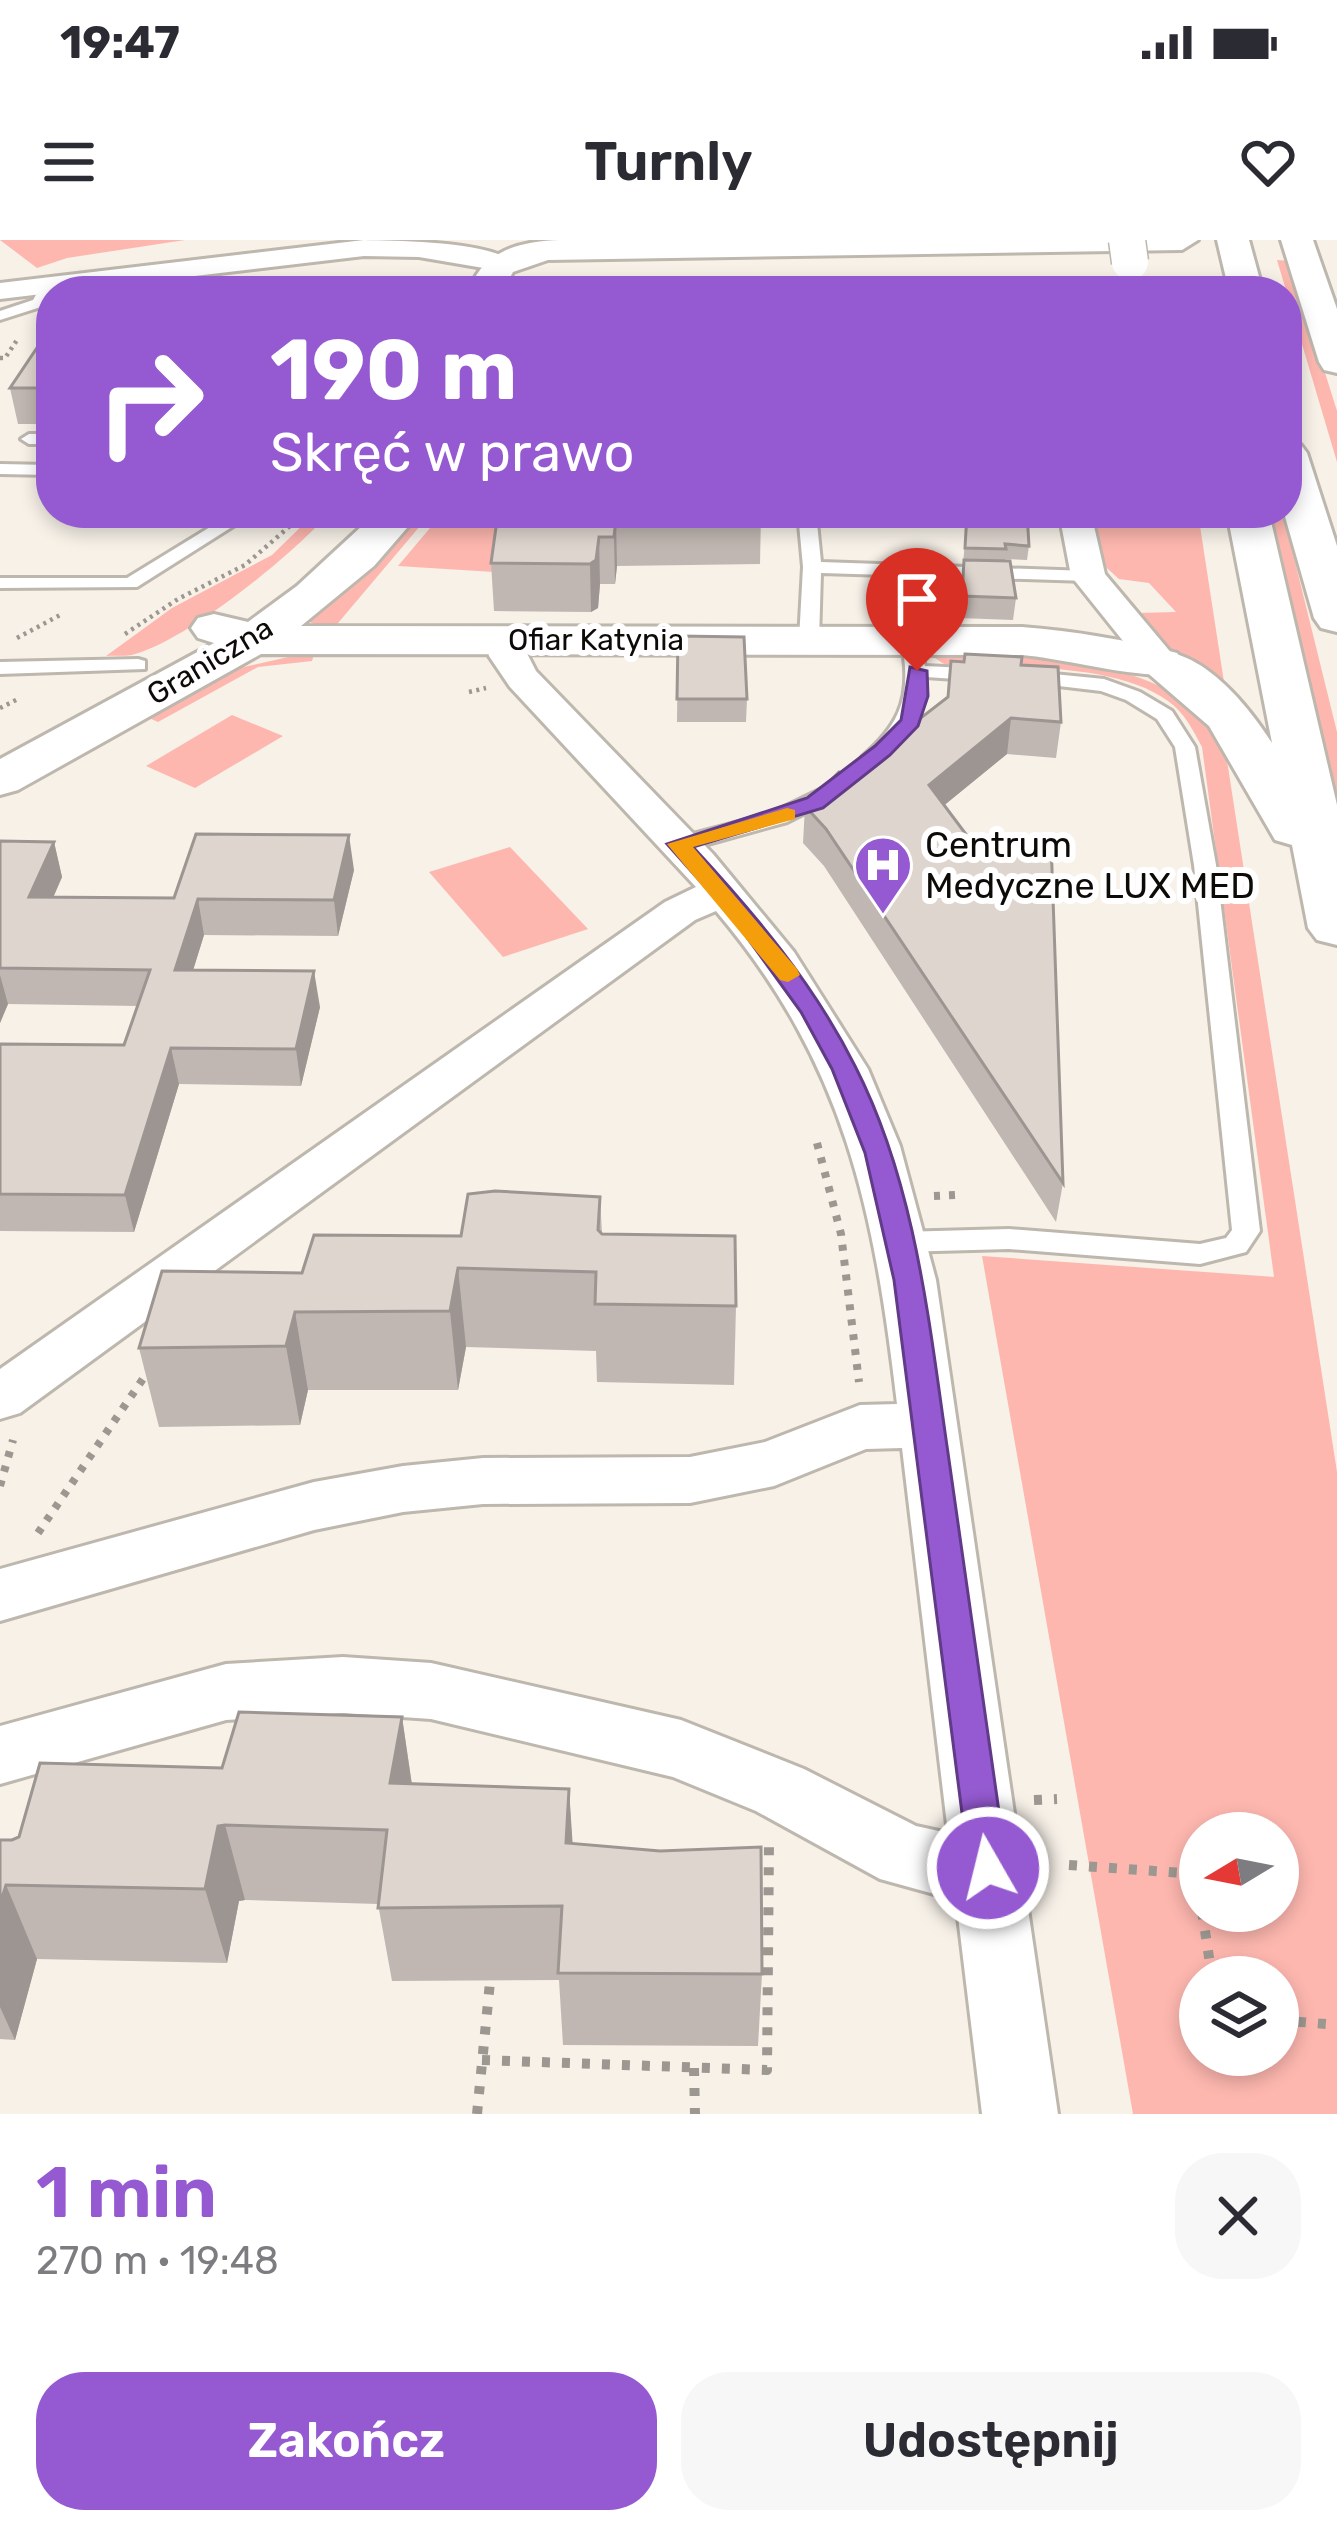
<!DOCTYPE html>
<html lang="pl">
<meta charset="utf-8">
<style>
:root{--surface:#fff;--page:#f7f7f7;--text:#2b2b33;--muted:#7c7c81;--accent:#955ad1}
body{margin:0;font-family:Rubik,sans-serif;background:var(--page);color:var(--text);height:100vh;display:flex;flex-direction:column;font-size:45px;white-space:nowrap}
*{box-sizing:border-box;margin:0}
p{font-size:39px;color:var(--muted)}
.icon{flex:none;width:66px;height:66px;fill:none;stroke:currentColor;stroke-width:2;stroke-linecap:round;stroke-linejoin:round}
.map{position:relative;height:1874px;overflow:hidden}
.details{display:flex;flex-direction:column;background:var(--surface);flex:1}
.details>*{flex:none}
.guide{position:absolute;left:36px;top:36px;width:1266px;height:252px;border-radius:48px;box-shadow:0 6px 18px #0003;background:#955ad1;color:#fff;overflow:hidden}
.needle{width:78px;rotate:260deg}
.tools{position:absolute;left:1179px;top:1572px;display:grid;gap:24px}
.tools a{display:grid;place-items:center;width:120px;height:120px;border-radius:50%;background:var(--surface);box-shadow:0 6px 18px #0003;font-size:60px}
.pin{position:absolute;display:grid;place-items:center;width:102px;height:102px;color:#fff;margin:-123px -51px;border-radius:50% 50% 50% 0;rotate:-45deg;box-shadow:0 0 12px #0007}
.pin .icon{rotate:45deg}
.me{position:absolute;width:132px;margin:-66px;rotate:352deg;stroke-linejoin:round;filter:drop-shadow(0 0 9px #0008)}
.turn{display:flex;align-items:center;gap:42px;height:252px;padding:0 36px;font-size:54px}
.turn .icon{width:156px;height:156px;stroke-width:2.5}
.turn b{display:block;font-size:84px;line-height:102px}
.round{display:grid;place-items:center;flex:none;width:126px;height:126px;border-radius:48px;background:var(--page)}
.head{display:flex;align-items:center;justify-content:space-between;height:204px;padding:0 36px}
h1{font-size:72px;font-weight:600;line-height:90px;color:var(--accent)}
.cta{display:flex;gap:24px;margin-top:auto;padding:24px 36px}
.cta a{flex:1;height:138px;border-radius:48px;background:var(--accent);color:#fff;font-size:48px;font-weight:600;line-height:138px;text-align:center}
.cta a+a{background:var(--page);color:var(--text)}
.status{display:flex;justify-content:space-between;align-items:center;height:84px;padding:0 60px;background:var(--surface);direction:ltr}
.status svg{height:33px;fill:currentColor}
header{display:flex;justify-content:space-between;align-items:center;height:156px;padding:0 36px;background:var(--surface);font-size:54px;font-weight:600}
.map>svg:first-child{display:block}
</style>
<div class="status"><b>19:47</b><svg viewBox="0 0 49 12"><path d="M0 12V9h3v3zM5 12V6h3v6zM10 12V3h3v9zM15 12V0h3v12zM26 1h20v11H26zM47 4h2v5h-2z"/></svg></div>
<header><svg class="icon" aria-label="menu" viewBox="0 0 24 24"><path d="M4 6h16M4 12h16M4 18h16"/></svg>Turnly<svg class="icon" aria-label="heart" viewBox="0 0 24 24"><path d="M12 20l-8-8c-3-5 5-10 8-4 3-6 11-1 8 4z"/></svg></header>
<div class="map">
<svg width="1337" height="1874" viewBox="0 0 1337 1874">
<rect width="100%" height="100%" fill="#f7f1e8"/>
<path fill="#fdb7af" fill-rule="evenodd" d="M0,0h185l-118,18 -30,10z
M1277,20l13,1 47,150v51z
M315,273h14c-36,42 -142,127 -194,141 -8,3 -20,1 -29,2l66,-48 100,-53z
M417,273h14l-98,116 -22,-6 -3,-5z
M502,273l-8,59 -96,-6 37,-44z
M1096,273h102l26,169 -51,-27 -34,-42 37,-1 -27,-29 -30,-4 -20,-18z
M1267,273h16l54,219v91z
M315,411l-3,10 -54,6 -100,55 -16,-7 84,-44z
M1016,412c80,14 189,20 212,115l109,705v642h-204l-151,-858 292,21 -72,-530c-9,-17 -18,-35 -34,-46 -54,-39 -159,-33 -224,-37l-12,-8zM1200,1593h78v78h-78zM1200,1737h78v78h-78z
M232,475l51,21 -88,52 -49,-22z
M510,607l78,82 -85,28 -74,-85z"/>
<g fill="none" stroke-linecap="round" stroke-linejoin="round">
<defs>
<path id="service" d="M41,46l12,3 -9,17 -44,14v-9l33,-11z
M51,194v10h-22l-8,-5 8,-5z
M0,224l51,1v10l-51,-1z
M233,273h21l-117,74 -137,1v-10h127z
M798,273h18l5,49 267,9 9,5 -9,5 -267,-8 -2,67 -10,6 -10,-6 4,-73z
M914,411l7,2 4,13 60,3 10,6 -10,6 -59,-4c0,39 -21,65 -50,88h-14v-8c34,-29 48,-55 42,-100z
M138,419l7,2v8l-145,5v-12z
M1023,431l81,8 36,13 32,19 23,36 21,118 44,366 -14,21 -46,12 -191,-15 -109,3 -14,-10 14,-10 109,-3 191,15 26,-6 6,-8 -38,-365 -19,-118 -18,-28 -31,-19 -25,-9 -85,-10 -3,-4z
M834,543l8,1v10l-55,28 -108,30 -11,-7 3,-5 101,-27z"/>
<path id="minor" d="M364,0c34,1 126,1 150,23l-13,8 -82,-14 -55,-1 -364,43v-16z
M1059,273h32l14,61 68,81 5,8 -5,8h-26l-76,-95z
M503,389l13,3 20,39 177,183 81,98 74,117 32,77 36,134 122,834h-76l-26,-214 -76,-21 -124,-68 -83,-34 -242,-58 -88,-6 -117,7 -226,64v-58l226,-62 117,-7 88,6 250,57 123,49 112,57 32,7 -46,-385 -36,1 -92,37 -84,17 -207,1 -80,8 -89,18 -314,91v-52l314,-87 89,-16 80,-8 207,-1 75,-15 95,-37 37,-1c-23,-194 -51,-339 -181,-493l-21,9 -675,493 -20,6v-50l665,-467 31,-15 -186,-200 -21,-31 -4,-16 5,-8z"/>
<path id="tertiary" d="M560,0h638l-16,10 -634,10 -35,12 -10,19h-34c13,-40 51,-50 91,-51z
M376,273h44l-46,53 -73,60 721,1c53,4 104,13 155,26l7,10 -7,10c-31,8 -115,-15 -155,-18l-761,-1 -243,136 -18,5v-36l214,-116 -16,-5 -7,-10 7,-10 16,-4 34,8 49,-36z"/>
<path id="primary" d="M1281,0h32l24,69v64l-13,-3 -5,-8z"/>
<path id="motorway" d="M1217,0h32l14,51h-34z
M1287,201l14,4 6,8 30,93v86l-16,-4 -7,-10 -30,-105z
M1227,273h42l68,292v140l-20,-5 -9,-12 -16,-83 -17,-5 -66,-114 -73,-63 7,-10c53,-13 104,51 129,90z"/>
</defs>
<use href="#service" stroke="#bdb7ae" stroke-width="6"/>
<use href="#minor" stroke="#bdb7ae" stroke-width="6"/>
<use href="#tertiary" stroke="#bdb7ae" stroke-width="6"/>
<use href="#primary" stroke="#bdb7ae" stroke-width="6"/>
<use href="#motorway" stroke="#bdb7ae" stroke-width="6"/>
<path stroke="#9c9891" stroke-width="4.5" stroke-dasharray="3 4.5" stroke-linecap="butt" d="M0,118h5l12,-18
M125,394l53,-35 67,-34 60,-52
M17,398l45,-24
M469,452l17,-4
M0,468l20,-10"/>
<path stroke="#9c9891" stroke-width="8" stroke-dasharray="6 9" stroke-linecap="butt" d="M817,903l24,91 18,148
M934,956l23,-1
M0,1246l13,-46
M38,1293l113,-166"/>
<path stroke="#9c9891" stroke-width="10" stroke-dasharray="8 12" stroke-linecap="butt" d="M1034,1560l23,-1
M1069,1625l128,9 3,22
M1202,1671l10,66
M1278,1780l59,5
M482,1820l285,10 2,-228
M694,1828l1,46
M477,1874l13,-132"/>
<use href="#service" fill="#fff" fill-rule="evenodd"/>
<use href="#minor" fill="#fff" fill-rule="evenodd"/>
<use href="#tertiary" fill="#fff" fill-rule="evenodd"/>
<use href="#primary" fill="#fff" fill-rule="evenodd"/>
<use href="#motorway" fill="#fff" fill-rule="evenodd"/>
<defs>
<path id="tertiary-bridge" d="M1127,0l3,22"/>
</defs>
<use href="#tertiary-bridge" stroke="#bdb7ae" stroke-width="39" stroke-linecap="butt"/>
<use href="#tertiary-bridge" stroke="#fff" stroke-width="36"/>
</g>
<path fill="#c0b7b2" d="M51,87v97h-33l-8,-36z
M498,273h263l-1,51 -143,2 -2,18h-15l-2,24 -7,4 -97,-1 -3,-48z
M967,273l62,33 -2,14 -22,-1 11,39 -3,22 -54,-2z
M678,396l69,63 -1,23h-69z
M951,421l70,4 40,57 -5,36 -49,-4 -63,51 119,378 -7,39 -232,-356 -21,-23 2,-37 142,-108z
M0,601l54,1 8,35 -9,20 121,1 180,-28 -16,66 -134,-1 -11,35 127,37 -19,79 -122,-2 -45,148 -134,-1v-187l124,1 14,-39 -130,-2 -8,19z
M600,957l2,36 134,73 -2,79 -137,-3 -1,-31 -130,-4 -8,43h-150l-8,35 -141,2 -20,-79 163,-75 159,-37z
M402,1477l10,67 157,5 3,55 190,130 -4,72 -195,-1 -4,-65 -167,1 -14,-77 -133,-4 -6,1 -12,62 -190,-4 -22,81 -15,-1v-199h12l210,-72z"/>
<path fill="#9c9591" d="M616,279l1,47 -2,18 -1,-47z
M599,297l1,47 -2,24 -7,4 -1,-48z
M1011,478l-4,36 -82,67 4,-36z
M349,595l5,35 -16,66 -4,-36z
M54,602l8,35 -24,56 -9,-36z
M198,659l6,36 -22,71 -7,-36z
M314,731l6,36 -19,79 -5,-37z
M0,735l8,29 -8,19z
M171,808l8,36 -45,148 -9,-37z
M458,1028l8,79 -8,43 -8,-79z
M295,1072l13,78 -8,35 -14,-79z
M402,1477l11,76 -23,-10z
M569,1549l5,75 -8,-21z
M225,1585l20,75 -6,1 -12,62 -22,-74 13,-63z
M6,1645l31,74 -22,81 -15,-33v-103z"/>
<path fill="#dfd5cf" stroke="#9c9591" stroke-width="3" d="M51,87v61h-41z
M498,273h263l1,4 -146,2 -2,18h-15l-3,23 -6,4 -99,-1z
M967,273h60l2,33 -24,-2 1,5 -41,-1z
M964,320l46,1 6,37 -54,-2z
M678,396l66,1 3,62h-70z
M965,414l57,3 -1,8 37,2 3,55 -50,-4 -82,67 39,52 83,4 12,342 -237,-354 -21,-23 34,-34 8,3 101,-78 3,-36 13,1z
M196,594l153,1 -15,65 -136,-1 -23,71 139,1 -18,78 -125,-1 -46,147 -125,-1v-150l124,1 26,-75 -150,-2v-127l54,1 -25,55 145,1z
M495,951l105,6 -2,33 4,4 133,2 1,70 -141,-2 1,-32 -138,-4 -8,43 -155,1 -9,34 -147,2 23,-77 140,2 12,-38 147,1 7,-42z
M239,1472l163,5 -12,66 179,6 -3,54 94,8 101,-4 1,127 -204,-1 4,-67 -184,2 9,-78 -162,-5 -7,1 -13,63 -199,-4 -6,19v-64h12l7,-3 21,-74 182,5z"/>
<path fill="#955ad1" stroke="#613a88" stroke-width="3" d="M910,427l17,4 1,25 -10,30 -28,29 -67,53 -130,39c62,67 121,137 162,219 61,119 74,257 93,387 19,139 39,277 59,415l-6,12 -13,5 -13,-5 -6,-12 -75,-588 -29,-127 -33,-84 -31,-57 -68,-94 -66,-74 140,-46 68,-52 26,-26z"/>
<path fill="#f59e0b" d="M787,568l8,2v9l-102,28 104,122 3,6 -12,7 -8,-2 -113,-136z"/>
<defs>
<symbol id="hospital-pin" viewBox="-11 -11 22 30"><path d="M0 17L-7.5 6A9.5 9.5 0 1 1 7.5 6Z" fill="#955ad1" stroke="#fff"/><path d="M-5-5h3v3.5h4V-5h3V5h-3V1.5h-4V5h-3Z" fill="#fff"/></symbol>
</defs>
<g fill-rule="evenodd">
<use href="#hospital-pin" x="850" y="592" width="66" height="90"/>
</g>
<g text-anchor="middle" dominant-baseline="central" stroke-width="12" stroke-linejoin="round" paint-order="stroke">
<g font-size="30" fill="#0d0b08" stroke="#fff">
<text x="596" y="400">Ofiar Katynia</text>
<text transform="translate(210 421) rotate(-31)">Graniczna</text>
</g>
<g font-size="36" fill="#0d0b08" stroke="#fff" text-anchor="start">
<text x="925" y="604">Centrum<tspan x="925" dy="41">Medyczne LUX MED</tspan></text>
</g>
</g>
</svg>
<div class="tools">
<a><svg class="needle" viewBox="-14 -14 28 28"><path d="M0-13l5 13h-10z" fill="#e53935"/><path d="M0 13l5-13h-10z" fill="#7c7c81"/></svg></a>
<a><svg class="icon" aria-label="layers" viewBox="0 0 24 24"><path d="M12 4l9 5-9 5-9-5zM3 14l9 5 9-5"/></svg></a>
</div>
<div class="pin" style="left:917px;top:431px;background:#d93025"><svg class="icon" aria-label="arrive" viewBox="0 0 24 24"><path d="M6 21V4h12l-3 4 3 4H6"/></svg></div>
<svg class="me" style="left:988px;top:1628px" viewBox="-20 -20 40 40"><circle r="17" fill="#955ad1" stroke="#fff" stroke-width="3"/><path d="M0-11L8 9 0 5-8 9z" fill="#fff"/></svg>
<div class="guide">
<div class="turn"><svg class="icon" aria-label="right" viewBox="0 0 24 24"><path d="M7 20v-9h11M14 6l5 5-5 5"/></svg><div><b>190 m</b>Skręć w prawo</div></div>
</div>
</div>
<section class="details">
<div class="head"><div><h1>1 min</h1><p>270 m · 19:48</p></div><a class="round"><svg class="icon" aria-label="close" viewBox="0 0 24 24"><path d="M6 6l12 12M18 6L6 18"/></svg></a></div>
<div class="cta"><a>Zakończ</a><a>Udostępnij</a></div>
</section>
